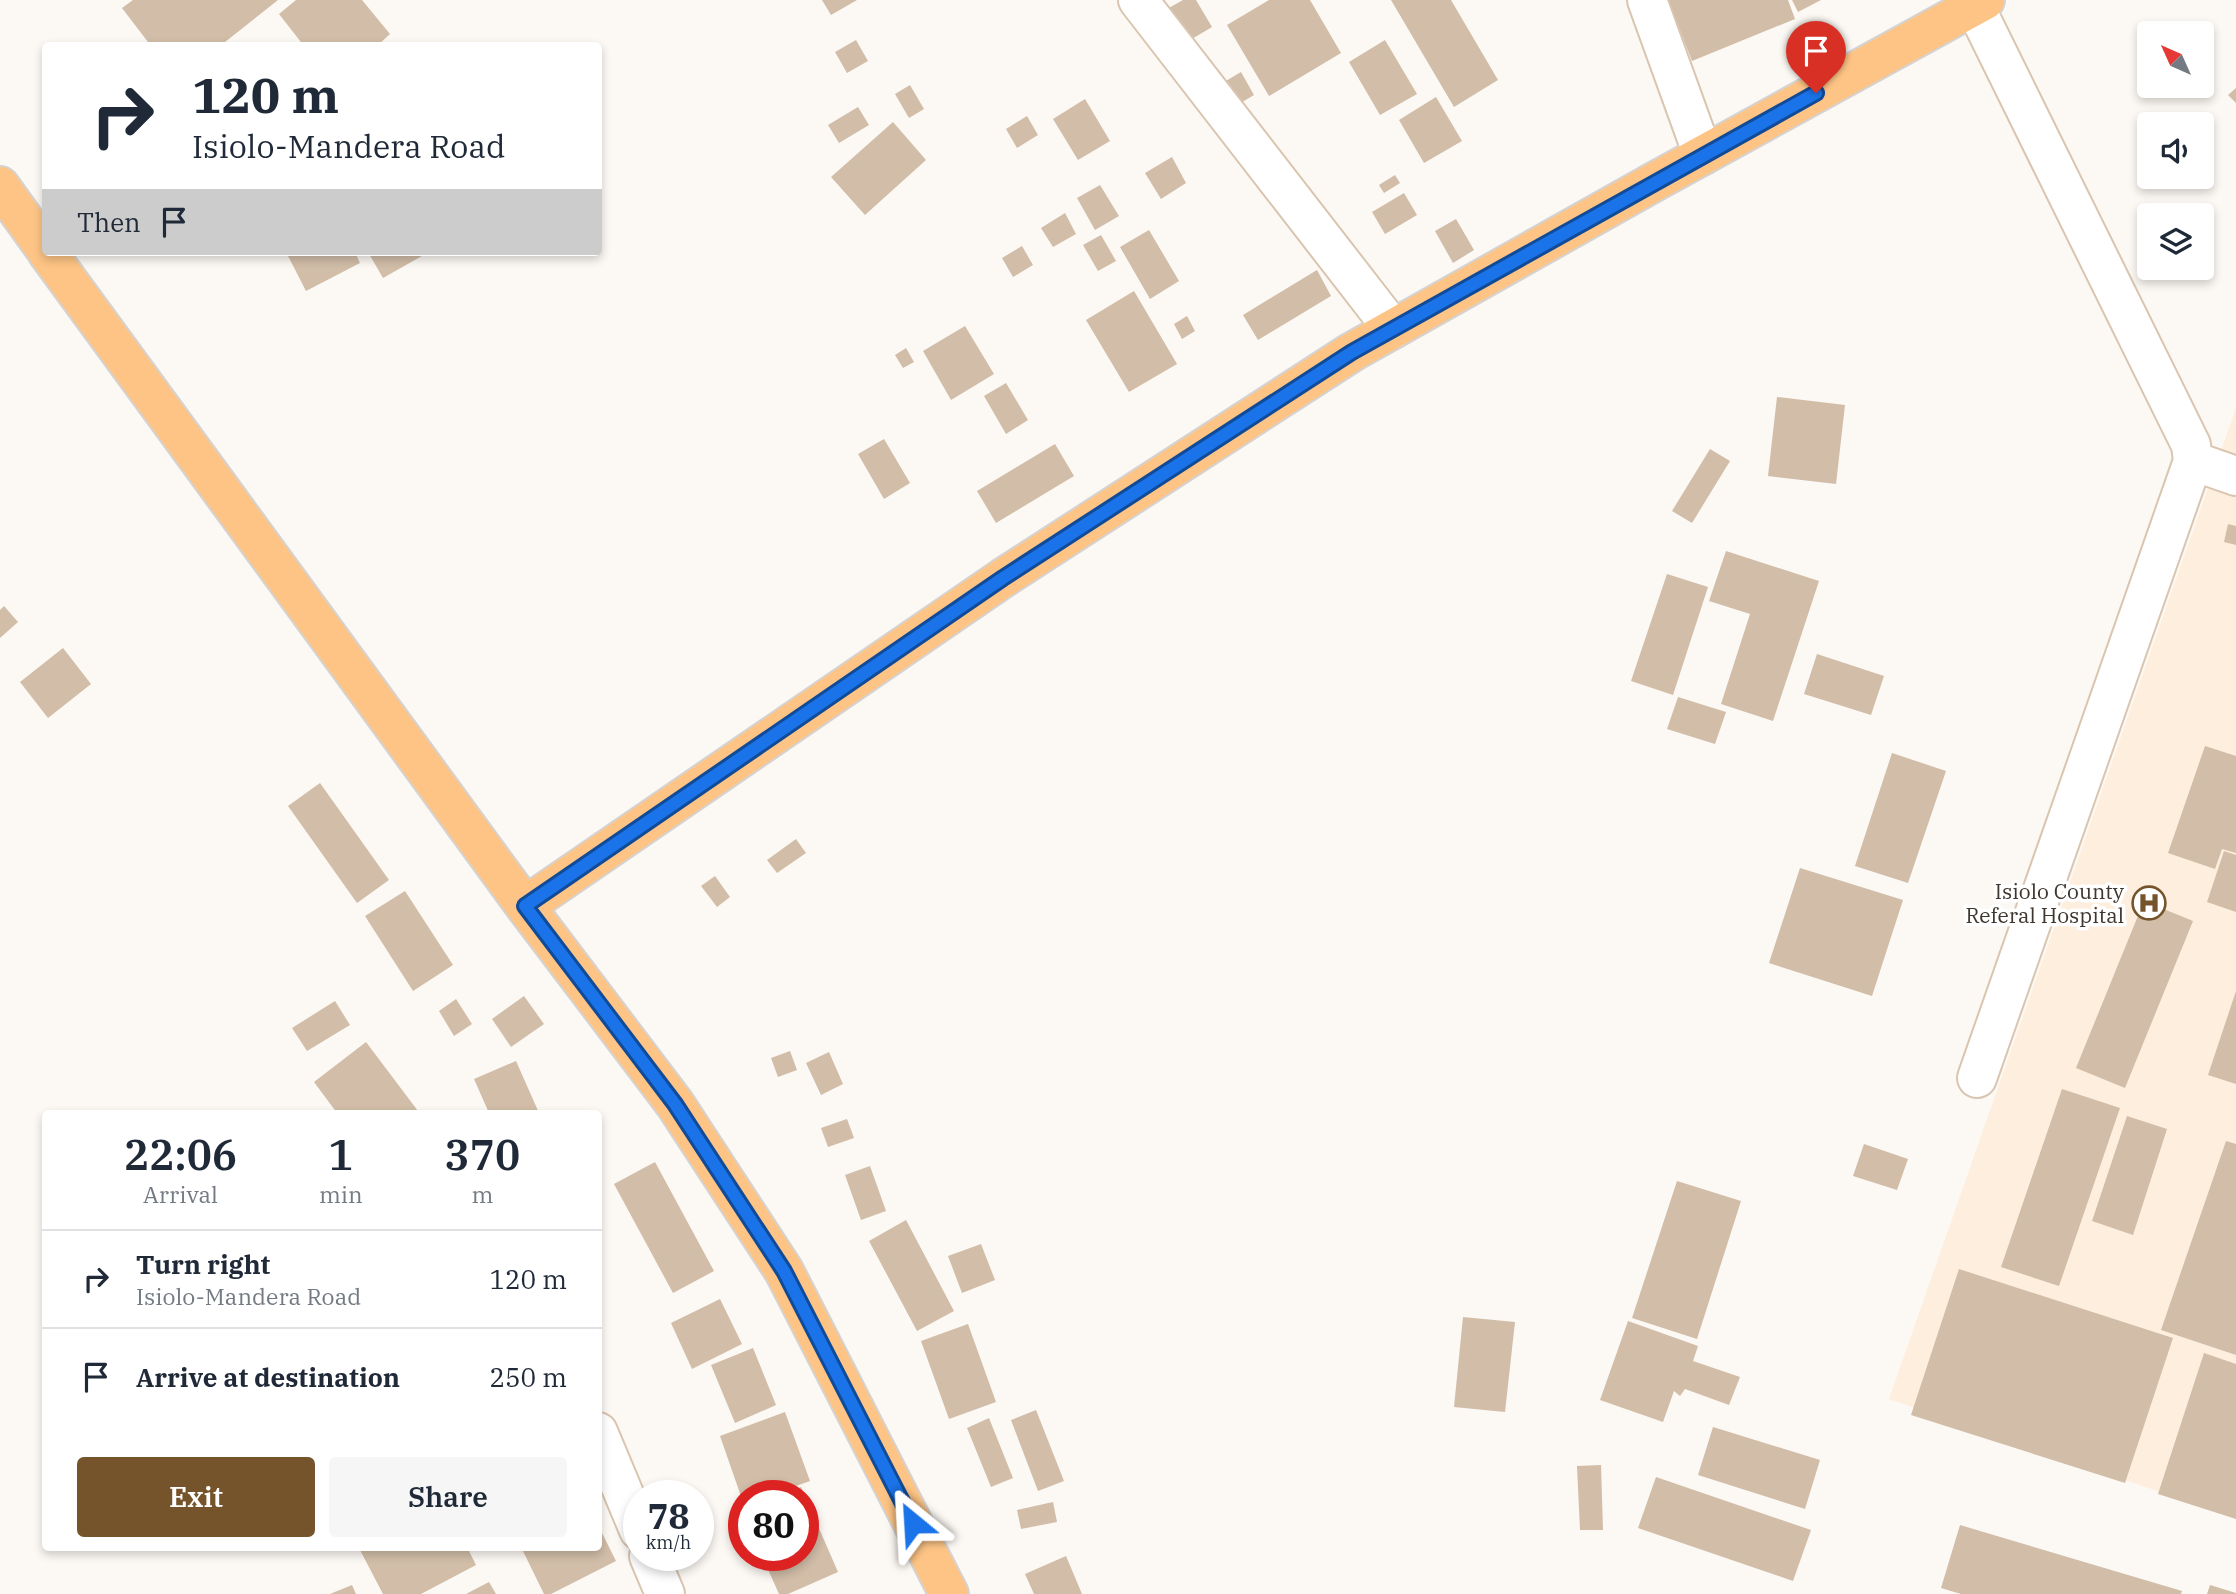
<!DOCTYPE html>
<style>
:root{--surface:#fff;--page:#f6f6f7;--text:#1f2937;--muted:#747a83;--line:#e0e1e3;--accent:#75532b}
body{margin:0;font-family:"IBM Plex Serif",serif;background:var(--page);color:var(--text);height:100vh;display:flex;flex-direction:column;font-size:26px;white-space:nowrap}
*{box-sizing:border-box;margin:0}
p{font-size:23px;color:var(--muted)}
.icon{flex:none;width:38px;height:38px;fill:none;stroke:currentColor;stroke-width:2;stroke-linecap:round;stroke-linejoin:round}
.map{position:relative;flex:1;overflow:hidden}
.sheet{position:absolute;left:42px;top:1110px;width:560px;height:441px;display:flex;flex-direction:column;background:var(--surface);border-radius:7px;box-shadow:0 4px 10px #0003}
.sheet>*{flex:none}
.guide{position:absolute;left:42px;top:42px;width:560px;height:214px;border-radius:7px;box-shadow:0 4px 10px #0003;background:#fff;color:var(--text);overflow:hidden}
.needle{width:46px;rotate:315deg}
.controls{position:absolute;left:2137px;top:21px;display:grid;gap:14px}
.controls a{display:grid;place-items:center;width:77px;height:77px;border-radius:7px;background:var(--surface);box-shadow:0 4px 10px #0003;font-size:35px}
.speed{position:absolute;left:623px;top:1480px;display:flex;gap:14px;font-size:35px;font-weight:700;text-align:center}
.speed>*{display:grid;place-content:center;width:91px;height:91px;border-radius:50%;background:var(--surface);box-shadow:0 4px 10px #0003;line-height:1}
.speed small{font-size:18px;font-weight:400}
.speed .limit{border:10px solid #d22;background:#fff;color:#111}
.pin{position:absolute;display:grid;place-items:center;width:60px;height:60px;color:#fff;margin:-72px -30px;border-radius:50% 50% 50% 0;rotate:-45deg;box-shadow:0 0 7px #0007}
.pin .icon{rotate:45deg}
.me{position:absolute;width:77px;margin:-38px;rotate:333deg;stroke-linejoin:round;filter:drop-shadow(0 0 5px #0008)}
.turn{display:flex;align-items:center;gap:24px;height:147px;padding:0 35px;font-size:32px}
.turn .icon{width:91px;height:91px;stroke-width:2.5}
.turn b{display:block;font-size:49px;line-height:60px}
.then{display:flex;align-items:center;height:66px;padding:0 35px;background:#0003;gap:14px;font-size:26px}
.eta{display:flex;justify-content:space-evenly;align-items:center;height:119px;text-align:center}
.eta b{font-size:42px;font-weight:600;line-height:49px}
.primary-button{display:flex;gap:14px;margin-top:auto;padding:14px 35px}
.primary-button a{flex:1;height:80px;border-radius:7px;background:var(--accent);color:#fff;font-size:28px;font-weight:600;line-height:80px;text-align:center}
.primary-button a+a{background:var(--page);color:var(--text)}
ul{padding:0;list-style:none}
li{display:flex;align-items:center;gap:21px;height:98px;padding:0 35px;border-top:2px solid var(--line)}
li div{flex:1}
li b{display:block;font-size:26px}
li em{font-style:normal}
.map>svg:first-child{display:block}
</style>
<div class="map">
<svg width="2236" height="1594" viewBox="0 0 2236 1594">
<rect width="100%" height="100%" fill="#fcf8f3"/>
<path fill="#feeedd" d="M2236,408v1110l-347,-119z"/>
<path fill="#d1bda8" d="M133,0h145l-58,46h-69l-29,-38z
M296,0h66l28,34 -13,12h-73l-25,-32z
M822,0h35l-26,15z
M1183,0h13l16,27 -32,19 -20,-33z
M1269,0h41l31,53 -72,43 -42,-71z
M1391,0h60l47,80 -44,27z
M1668,0h120l7,19 -103,42z
M1792,0h29l-23,12z
M856,40l12,21 -21,12 -12,-21z
M1385,40l32,54 -37,21 -31,-53z
M1241,72l13,23 -22,13 -13,-23z
M910,85l14,24 -15,9 -14,-24z
M2236,88v15l-8,-8z
M1436,97l26,44 -38,22 -25,-43z
M1085,99l25,42 -32,19 -25,-41z
M858,107l11,18 -30,18 -11,-18z
M1027,116l11,19 -21,13 -11,-19z
M893,122l33,38 -61,55 -34,-38z
M1172,157l14,26 -25,16 -16,-26z
M1395,175l5,8 -16,10 -5,-8z
M1100,185l19,31 -24,14 -18,-32z
M1404,193l13,22 -32,19 -13,-22z
M1065,213l11,21 -23,13 -12,-19z
M1456,219l18,31 -21,13 -18,-32z
M1149,230l30,51 -29,18 -30,-52z
M1101,235l15,26 -18,10 -15,-26z
M1022,246l11,19 -20,12 -11,-19z
M286,252h69l5,11 -54,28z
M368,252h61l-46,26z
M1317,270l14,26 -73,44 -15,-25z
M1134,291l43,73 -48,28 -43,-72z
M1187,316l8,15 -13,8 -8,-15z
M965,326l29,48 -43,26 -28,-49z
M906,348l8,14 -11,6 -8,-13z
M1006,383l22,37 -22,14 -22,-38z
M1777,397l68,8 -9,79 -68,-8z
M884,439l26,44 -26,16 -26,-45z
M1055,444l19,32 -78,47 -19,-32z
M1710,449l20,12 -38,62 -20,-12z
M2228,524l8,2v19l-12,-3z
M1726,551l93,30 -46,140 -52,-17 29,-90 -41,-13z
M1667,574l41,13 -35,108 -42,-14z
M4,606l14,16 -18,16v-28z
M63,648l28,36 -43,34 -28,-36z
M1817,654l67,22 -13,39 -67,-21z
M1678,697l48,15 -11,32 -48,-15z
M2205,746l31,10v97l-14,-4 -7,20 -47,-16z
M1892,753l54,18 -38,112 -53,-17z
M320,783l69,97 -32,23 -69,-97z
M796,839l10,14 -29,20 -10,-13z
M2224,851l12,4v57l-29,-10z
M1800,868l103,32 -31,96 -103,-33z
M715,876l15,21 -13,10 -16,-21z
M405,891l48,74 -40,26 -48,-75z
M2144,901l49,20 -68,167 -49,-20z
M2236,991v93l-28,-9z
M524,996l20,28 -33,23 -19,-28z
M456,999l16,25 -18,12 -15,-25z
M335,1001l15,24 -43,26 -15,-23z
M366,1042l52,69 -2,2h-79l-23,-31z
M790,1051l7,19 -19,7 -7,-19z
M829,1052l14,32 -22,11 -15,-32z
M516,1061l23,52h-50l-15,-34z
M2062,1089l58,19 -61,178 -58,-19z
M2127,1116l40,13 -34,106 -41,-14z
M847,1119l7,19 -26,9 -7,-19z
M2226,1141l10,3v211l-75,-25z
M1864,1144l44,15 -11,31 -44,-14z
M655,1162l59,109 -41,22 -59,-109z
M870,1166l16,45 -25,9 -16,-45z
M1677,1181l64,20 -44,138 -65,-21z
M906,1220l48,91 -37,20 -48,-90z
M981,1244l14,36 -33,13 -14,-37z
M1959,1269l214,69 -48,145 -214,-68z
M720,1299l22,45 -50,25 -21,-46z
M1463,1317l52,5 -10,90 -51,-5z
M1628,1321l70,25 -5,15 47,16 -11,28 -44,-16 -5,7 -6,-5 -11,31 -63,-22z
M968,1324l28,78 -47,17 -28,-78z
M753,1348l23,57 -41,18 -24,-58z
M2204,1353l32,11v155l-78,-25z
M1036,1410l28,71 -26,10 -27,-71z
M785,1412l25,69 -42,15h-24l-1,6 -23,-66z
M989,1418l24,60 -22,9 -24,-59z
M1713,1427l107,33 -15,49 -107,-34z
M1601,1465l2,65h-23l-3,-64z
M1656,1477l155,53 -18,51 -155,-53z
M801,1487l37,85 -50,22h-9l-17,-38h41v-60h-22z
M1053,1502l4,20 -36,7 -4,-19z
M598,1525l18,36 -65,33h-7l-23,-47h77z
M1960,1525l222,66 -1,3h-220l-20,-6z
M366,1547h101l9,18 -55,29h-38l-23,-44z
M1066,1556l16,38h-48l-9,-20z
M489,1582l7,12h-30z
M352,1585l4,9h-26z
M2210,1585l26,8v1h-29z"/>
<g fill="none" stroke-linecap="round" stroke-linejoin="round">
<defs>
<path id="street" d="M1138,0l255,329
M1647,0l56,155
M1974,5l217,440 2,16 -216,617
M2193,461l43,15
M598,1432l41,98
M649,1556l16,38"/>
<path id="highway" d="M0,186l46,64
M47,252l478,654 150,198 109,167 165,323
M525,906l478,-328 349,-226 302,-170 331,-182"/>
</defs>
<use href="#street" stroke="#d9c5b0" stroke-width="42"/>
<use href="#highway" stroke="#d5d3d1" stroke-width="42"/>
<use href="#street" stroke="#fff" stroke-width="38"/>
<use href="#highway" stroke="#fdc485" stroke-width="38"/>
</g>
<g fill="none" stroke-linecap="round" stroke-linejoin="round">
<defs>
<path id="route" d="M913,1523l-129,-252 -109,-167 -150,-198 478,-328 349,-226 464,-259"/>
</defs>
<use href="#route" stroke="#114b97" stroke-width="18"/>
<use href="#route" stroke="#1a73e8" stroke-width="12"/>
</g>
<defs>
<symbol id="hospital-ring" viewBox="-11 -11 22 22"><circle r="9.5" fill="#fff" stroke="#75532b" stroke-width="1.5"/><path d="M-5-5h3v3.5h4V-5h3V5h-3V1.5h-4V5h-3Z" fill="#75532b"/></symbol>
</defs>
<g fill-rule="evenodd">
<use href="#hospital-ring" x="2130" y="884" width="38" height="38"/>
</g>
<g text-anchor="middle" dominant-baseline="central" stroke-width="7" stroke-linejoin="round" paint-order="stroke">
<g font-size="21" fill="#3f372f" stroke="#fff" text-anchor="end">
<text x="2124" y="891">Isiolo County<tspan x="2124" dy="24">Referal Hospital</tspan></text>
</g>
</g>
</svg>
<div class="controls">
<a><svg class="needle" viewBox="-14 -14 28 28"><path d="M0-13l5 13h-10z" fill="#e53935"/><path d="M0 13l5-13h-10z" fill="#747a83"/></svg></a>
<a><svg class="icon" aria-label="sound" viewBox="0 0 24 24"><path d="M4 9h4l5-4v14l-5-4H4zM17 9q2 3 0 6"/></svg></a>
<a><svg class="icon" aria-label="layers" viewBox="0 0 24 24"><path d="M12 4l9 5-9 5-9-5zM3 14l9 5 9-5"/></svg></a>
</div>
<div class="speed"><div>78<small>km/h</small></div><div class="limit">80</div></div>
<div class="pin" style="left:1816px;top:93px;background:#d93025"><svg class="icon" aria-label="arrive" viewBox="0 0 24 24"><path d="M6 21V4h12l-3 4 3 4H6"/></svg></div>
<svg class="me" style="left:913px;top:1523px" viewBox="-20 -20 40 40"><path d="M0-17L14 15 0 8-14 15z" fill="#1a73e8" stroke="#fff" stroke-width="4"/></svg>
<div class="guide">
<div class="turn"><svg class="icon" aria-label="right" viewBox="0 0 24 24"><path d="M7 20v-9h11M14 6l5 5-5 5"/></svg><div><b>120 m</b>Isiolo-Mandera Road</div></div>
<div class="then">Then<svg class="icon" aria-label="arrive" viewBox="0 0 24 24"><path d="M6 21V4h12l-3 4 3 4H6"/></svg></div>
</div>
<section class="sheet">
<div class="eta">
<div><b>22:06</b><p>Arrival</p></div>
<div><b>1</b><p>min</p></div>
<div><b>370</b><p>m</p></div>
</div>
<ul>
<li><svg class="icon" aria-label="right" viewBox="0 0 24 24"><path d="M7 20v-9h11M14 6l5 5-5 5"/></svg><div><b>Turn right</b><p>Isiolo-Mandera Road</p></div><em>120 m</em></li>
<li><svg class="icon" aria-label="arrive" viewBox="0 0 24 24"><path d="M6 21V4h12l-3 4 3 4H6"/></svg><div><b>Arrive at destination</b></div><em>250 m</em></li>
</ul>
<div class="primary-button"><a>Exit</a><a>Share</a></div>
</section>
</div>
